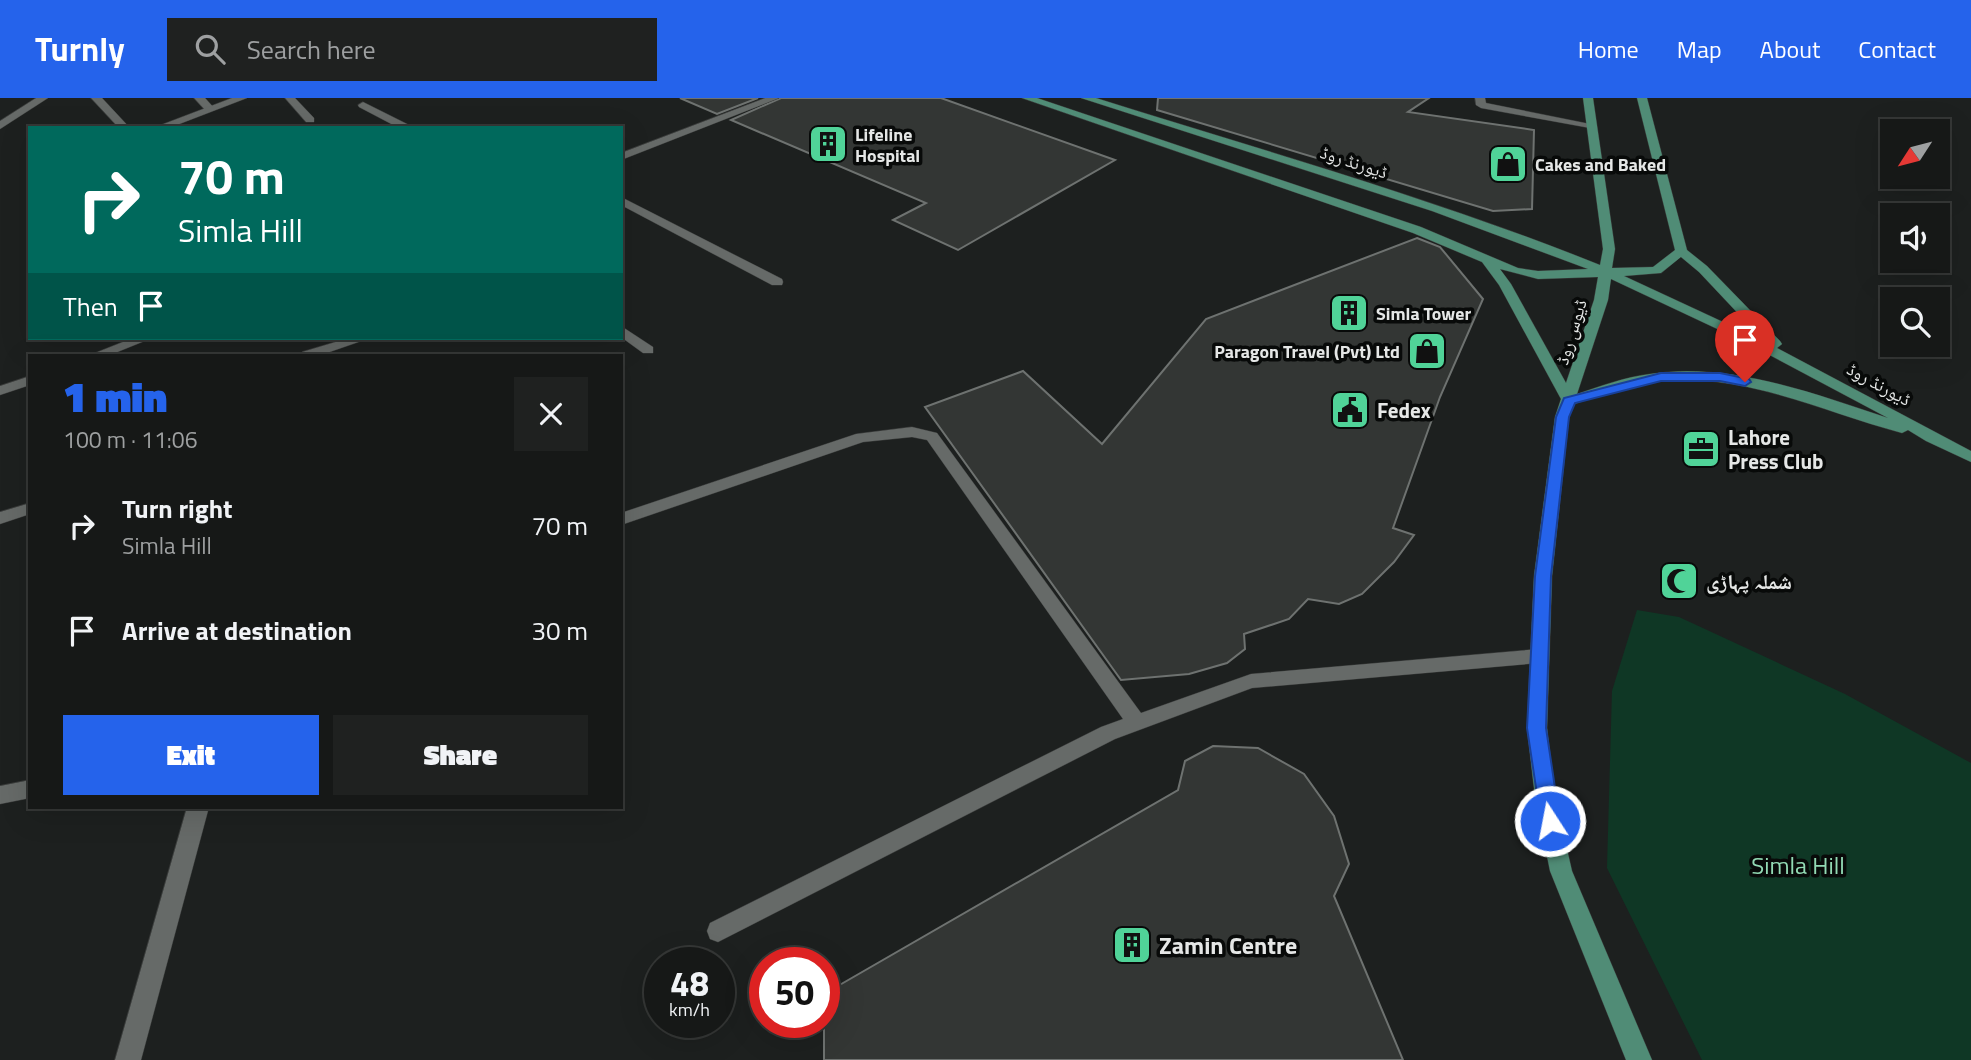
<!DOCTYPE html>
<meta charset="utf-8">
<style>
:root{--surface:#161817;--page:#1f2120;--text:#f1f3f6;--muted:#9ea0a1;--line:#353736;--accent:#2563eb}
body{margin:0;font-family:"Titillium Web","Noto Naskh Arabic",sans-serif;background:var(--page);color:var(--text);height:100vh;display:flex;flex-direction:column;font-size:26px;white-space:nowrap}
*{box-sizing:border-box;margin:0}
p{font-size:23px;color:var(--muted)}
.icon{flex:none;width:38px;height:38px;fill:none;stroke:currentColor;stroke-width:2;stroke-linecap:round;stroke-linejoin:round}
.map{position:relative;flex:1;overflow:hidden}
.panel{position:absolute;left:28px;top:256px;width:595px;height:455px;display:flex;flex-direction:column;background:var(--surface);border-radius:0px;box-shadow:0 7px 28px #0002,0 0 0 2px var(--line)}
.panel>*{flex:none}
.hud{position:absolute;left:28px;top:28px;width:595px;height:214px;border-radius:0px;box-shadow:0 7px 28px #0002,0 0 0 2px var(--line);background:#00695c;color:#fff;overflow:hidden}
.needle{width:46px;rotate:234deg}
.buttons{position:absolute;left:1880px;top:21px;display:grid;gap:14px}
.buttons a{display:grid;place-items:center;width:70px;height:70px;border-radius:0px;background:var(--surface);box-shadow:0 7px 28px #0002,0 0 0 2px var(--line);font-size:35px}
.speed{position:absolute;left:644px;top:849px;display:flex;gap:14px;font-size:35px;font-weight:700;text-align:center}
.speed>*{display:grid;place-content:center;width:91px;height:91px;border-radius:50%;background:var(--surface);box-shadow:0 7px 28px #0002,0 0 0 2px var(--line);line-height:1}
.speed small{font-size:18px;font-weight:400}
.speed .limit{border:10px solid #d22;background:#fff;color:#111}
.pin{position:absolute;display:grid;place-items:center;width:60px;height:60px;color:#fff;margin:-72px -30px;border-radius:50% 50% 50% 0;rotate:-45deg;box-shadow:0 0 7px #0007}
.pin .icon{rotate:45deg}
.me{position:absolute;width:77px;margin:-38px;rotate:349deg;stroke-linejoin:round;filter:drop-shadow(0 0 5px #0008)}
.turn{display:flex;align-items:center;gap:24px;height:147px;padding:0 35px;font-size:32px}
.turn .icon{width:91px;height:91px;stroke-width:2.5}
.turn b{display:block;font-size:49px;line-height:60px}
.then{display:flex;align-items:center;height:66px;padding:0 35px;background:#0003;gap:14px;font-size:26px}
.round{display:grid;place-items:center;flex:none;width:74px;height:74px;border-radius:0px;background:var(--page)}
.summary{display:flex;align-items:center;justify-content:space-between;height:119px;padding:0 35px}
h1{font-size:42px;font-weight:800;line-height:52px;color:var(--accent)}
.primary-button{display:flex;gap:14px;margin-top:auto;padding:14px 35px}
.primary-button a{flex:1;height:80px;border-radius:0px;background:var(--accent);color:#fff;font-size:28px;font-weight:800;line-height:80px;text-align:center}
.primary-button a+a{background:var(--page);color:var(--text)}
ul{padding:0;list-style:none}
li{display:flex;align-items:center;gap:21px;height:105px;padding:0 35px}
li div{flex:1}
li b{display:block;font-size:26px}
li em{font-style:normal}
header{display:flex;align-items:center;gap:42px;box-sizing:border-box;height:98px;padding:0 35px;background:var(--accent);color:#fff}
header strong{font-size:33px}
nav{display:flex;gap:38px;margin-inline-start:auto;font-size:24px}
.search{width:490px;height:63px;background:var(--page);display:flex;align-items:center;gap:18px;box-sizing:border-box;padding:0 24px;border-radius:0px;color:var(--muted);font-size:26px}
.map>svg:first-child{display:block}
</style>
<header>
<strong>Turnly</strong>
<div class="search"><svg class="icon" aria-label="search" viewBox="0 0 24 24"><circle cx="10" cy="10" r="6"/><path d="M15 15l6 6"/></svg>Search here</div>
<nav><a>Home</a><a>Map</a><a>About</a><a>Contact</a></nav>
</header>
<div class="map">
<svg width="1971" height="962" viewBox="0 0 1971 962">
<rect width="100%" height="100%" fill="#1d201f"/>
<path fill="#0f3725" d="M1637,512l42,7 166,77 126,69v297h-269l-95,-192 5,-177z"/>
<path fill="#333634" stroke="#6e7270" stroke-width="2" d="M680,0h78l-41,16z
M781,0h160l174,62 -157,90 -65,-30 33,-17 -195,-83z
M1158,0h271l-21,14 126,18 -2,79 -39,2 -336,-101z
M1417,140l23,9 43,52 -43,98 -47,131 21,7 -20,27 -32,32 -23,10 -31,-5 -19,20 -45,15 1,15 -18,14 -38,11 -68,6 -196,-273 98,-36 79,73 104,-125z
M1213,648l45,2 46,26 30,42 15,48 -15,32 69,164h-579v-66l354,-204 7,-29z"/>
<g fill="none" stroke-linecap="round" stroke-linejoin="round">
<defs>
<path id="service" d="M194,0h11l10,11 -9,2z
M1475,0h10l1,5 109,22 -5,3 -109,-20 -5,-3z
M912,329l25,6 204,280 110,-39 288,-25 7,2 2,5 -2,5 -7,2 -287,25 -137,51 -397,203 -8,-3 -3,-8 3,-8 391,-196 22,-8 -196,-279 -15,-3 -49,5 -242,83v-12l235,-79z"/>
<path id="minor" d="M91,0h11l28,30h-11z
M232,0h15l-78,30h-16z
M285,0h10l19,20v4h-8z
M765,0h14l-158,62v-7z
M363,4l48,24 1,2h-13l-40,-21 -1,-2z
M621,99l161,82 1,3 -1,3h-10l-151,-80z
M621,228l32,21v6h-10l-22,-16z
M133,240h19l-42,17h-20z
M349,240h21l-49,17h-21l2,-3z
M30,278v9l-30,10v-9z
M30,405v11l-30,10v-12z
M30,682v18l-30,6v-18z
M187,709h22l-68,253h-26z"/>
<path id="tertiary" d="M36,0h12l-48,31v-8z"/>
<path id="secondary" d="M1022,0h15l384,129 97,41 20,3 50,-2 -156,-58 -351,-113h15c169,53 340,101 504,167l3,-16 -20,-151h10l22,151 -3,19 41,-1 22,-17 -38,-152h10l40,152 20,16 73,75 2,3 -5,4 194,103v11l-45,-21 -18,-11 -6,3c-83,-22 -162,-63 -251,-51 -26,4 -52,14 -77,22l-5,13 -17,159 -5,152 8,69 17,74 80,189h-26l-76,-189 -15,-74 -8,-69 7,-152 21,-159 6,-18 -62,-114 -17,-23 -69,-29zM1681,159l18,15 65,69 -140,-65 37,-3zM1500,171l38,10 60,-2 -4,23 -28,83 -55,-99zM1611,181l134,63 143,76c-76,-25 -157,-56 -238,-44 -25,3 -49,12 -73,20l31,-94z"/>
</defs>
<use href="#service" stroke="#393b3a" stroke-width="1"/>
<use href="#minor" stroke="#393b3a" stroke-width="1"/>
<use href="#tertiary" stroke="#393b3a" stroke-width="1"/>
<use href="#secondary" stroke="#393b3a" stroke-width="1"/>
<use href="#service" fill="#666a68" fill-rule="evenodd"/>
<use href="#minor" fill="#666a68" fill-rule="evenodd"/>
<use href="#tertiary" fill="#666a68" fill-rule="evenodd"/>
<use href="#secondary" fill="#508c76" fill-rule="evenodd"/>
</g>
<path fill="#2563eb" stroke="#184099" stroke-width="2" d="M1661,275h59l29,6 2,3 -6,4 -25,-5h-59l-86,22 -6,14 -18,159 -5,152 14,93 -3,6 -7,3 -7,-3 -2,-6 -14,-93 8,-152 21,-159 8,-19z"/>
<defs>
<symbol id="building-square" viewBox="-11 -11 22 22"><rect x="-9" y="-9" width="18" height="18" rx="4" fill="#50d398" stroke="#080a09"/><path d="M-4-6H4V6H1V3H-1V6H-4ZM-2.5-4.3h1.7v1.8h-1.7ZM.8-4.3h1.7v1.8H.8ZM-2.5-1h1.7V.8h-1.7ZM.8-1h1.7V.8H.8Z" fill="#111"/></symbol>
<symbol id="shop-square" viewBox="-11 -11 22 22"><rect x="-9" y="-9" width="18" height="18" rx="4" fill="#50d398" stroke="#080a09"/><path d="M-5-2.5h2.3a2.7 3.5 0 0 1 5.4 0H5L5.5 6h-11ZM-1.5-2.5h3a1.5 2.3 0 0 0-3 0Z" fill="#111"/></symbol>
<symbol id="civic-square" viewBox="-11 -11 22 22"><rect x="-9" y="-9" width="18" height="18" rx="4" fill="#50d398" stroke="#080a09"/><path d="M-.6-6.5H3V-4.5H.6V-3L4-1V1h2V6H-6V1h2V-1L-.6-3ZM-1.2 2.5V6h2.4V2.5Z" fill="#111"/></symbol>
<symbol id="office-square" viewBox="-11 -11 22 22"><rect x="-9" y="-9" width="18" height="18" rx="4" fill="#50d398" stroke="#080a09"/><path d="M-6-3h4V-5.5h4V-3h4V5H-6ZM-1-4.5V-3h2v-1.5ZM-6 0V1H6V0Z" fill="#111"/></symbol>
<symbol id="mosque-square" viewBox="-11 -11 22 22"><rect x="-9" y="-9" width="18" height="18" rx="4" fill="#50d398" stroke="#080a09"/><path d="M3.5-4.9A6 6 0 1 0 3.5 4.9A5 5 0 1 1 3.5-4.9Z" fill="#111"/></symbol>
</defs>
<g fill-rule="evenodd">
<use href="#building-square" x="806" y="24" width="44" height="44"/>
<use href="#shop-square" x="1486" y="44" width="44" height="44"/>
<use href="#building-square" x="1327" y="193" width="44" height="44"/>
<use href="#shop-square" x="1405" y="231" width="44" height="44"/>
<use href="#civic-square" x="1328" y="290" width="44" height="44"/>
<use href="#office-square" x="1679" y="329" width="44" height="44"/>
<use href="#mosque-square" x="1657" y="461" width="44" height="44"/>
<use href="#building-square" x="1110" y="825" width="44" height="44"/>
</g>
<g text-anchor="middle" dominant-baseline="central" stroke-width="7" stroke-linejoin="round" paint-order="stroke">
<g font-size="18" font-weight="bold" fill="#e5e7e6" stroke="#080a09" text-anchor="start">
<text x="855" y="36">Lifeline<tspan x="855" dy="21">Hospital</tspan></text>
<text x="1535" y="66">Cakes and Baked</text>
<text x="1376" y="215">Simla Tower</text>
<text x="1400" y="253" text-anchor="end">Paragon Travel (Pvt) Ltd</text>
</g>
<g font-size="18" fill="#e5e7e6" stroke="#080a09">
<text transform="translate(1354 64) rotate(18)">ڈیورنڈ روڈ</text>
<text transform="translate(1571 234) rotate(-73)">ڈیوس روڈ</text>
<text transform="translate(1879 286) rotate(29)">ڈیورنڈ روڈ</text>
</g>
<g font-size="21" font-weight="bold" fill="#e5e7e6" stroke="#080a09" text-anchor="start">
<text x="1377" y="312">Fedex</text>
<text x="1728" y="339">Lahore<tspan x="1728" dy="24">Press Club</tspan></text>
<text x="1706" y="483">شملہ پہاڑی</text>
</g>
<g font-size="24" fill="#92dab4" stroke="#080a09">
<text x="1798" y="767">Simla Hill</text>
</g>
<g font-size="24" font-weight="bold" fill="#e5e7e6" stroke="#080a09" text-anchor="start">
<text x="1159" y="847">Zamin Centre</text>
</g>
</g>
</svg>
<div class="buttons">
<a><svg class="needle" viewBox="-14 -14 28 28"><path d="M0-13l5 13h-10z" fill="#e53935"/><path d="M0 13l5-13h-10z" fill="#9ea0a1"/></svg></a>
<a><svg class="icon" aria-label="sound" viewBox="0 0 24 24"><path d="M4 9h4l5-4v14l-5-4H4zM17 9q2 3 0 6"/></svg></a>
<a><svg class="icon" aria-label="search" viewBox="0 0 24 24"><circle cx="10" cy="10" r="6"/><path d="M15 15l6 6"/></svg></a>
</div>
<div class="speed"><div>48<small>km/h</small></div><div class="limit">50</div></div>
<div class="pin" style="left:1745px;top:284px;background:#d93025"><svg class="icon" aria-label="arrive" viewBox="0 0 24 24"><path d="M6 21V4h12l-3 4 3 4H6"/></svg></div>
<svg class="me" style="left:1550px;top:723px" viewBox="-20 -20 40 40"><circle r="17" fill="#2563eb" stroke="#fff" stroke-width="3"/><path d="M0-11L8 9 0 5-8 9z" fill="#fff"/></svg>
<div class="hud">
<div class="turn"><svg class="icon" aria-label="right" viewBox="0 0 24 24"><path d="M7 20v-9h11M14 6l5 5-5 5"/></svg><div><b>70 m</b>Simla Hill</div></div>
<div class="then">Then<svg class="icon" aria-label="arrive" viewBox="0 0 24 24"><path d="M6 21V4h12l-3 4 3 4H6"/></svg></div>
</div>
<section class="panel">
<div class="summary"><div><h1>1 min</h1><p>100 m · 11:06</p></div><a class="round"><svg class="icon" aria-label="close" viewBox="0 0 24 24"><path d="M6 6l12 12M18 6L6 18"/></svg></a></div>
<ul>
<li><svg class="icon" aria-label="right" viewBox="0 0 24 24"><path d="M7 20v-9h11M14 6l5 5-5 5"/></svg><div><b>Turn right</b><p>Simla Hill</p></div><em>70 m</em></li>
<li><svg class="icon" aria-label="arrive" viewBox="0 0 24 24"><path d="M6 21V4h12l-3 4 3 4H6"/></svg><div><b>Arrive at destination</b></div><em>30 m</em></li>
</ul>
<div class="primary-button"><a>Exit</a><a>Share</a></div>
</section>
</div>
